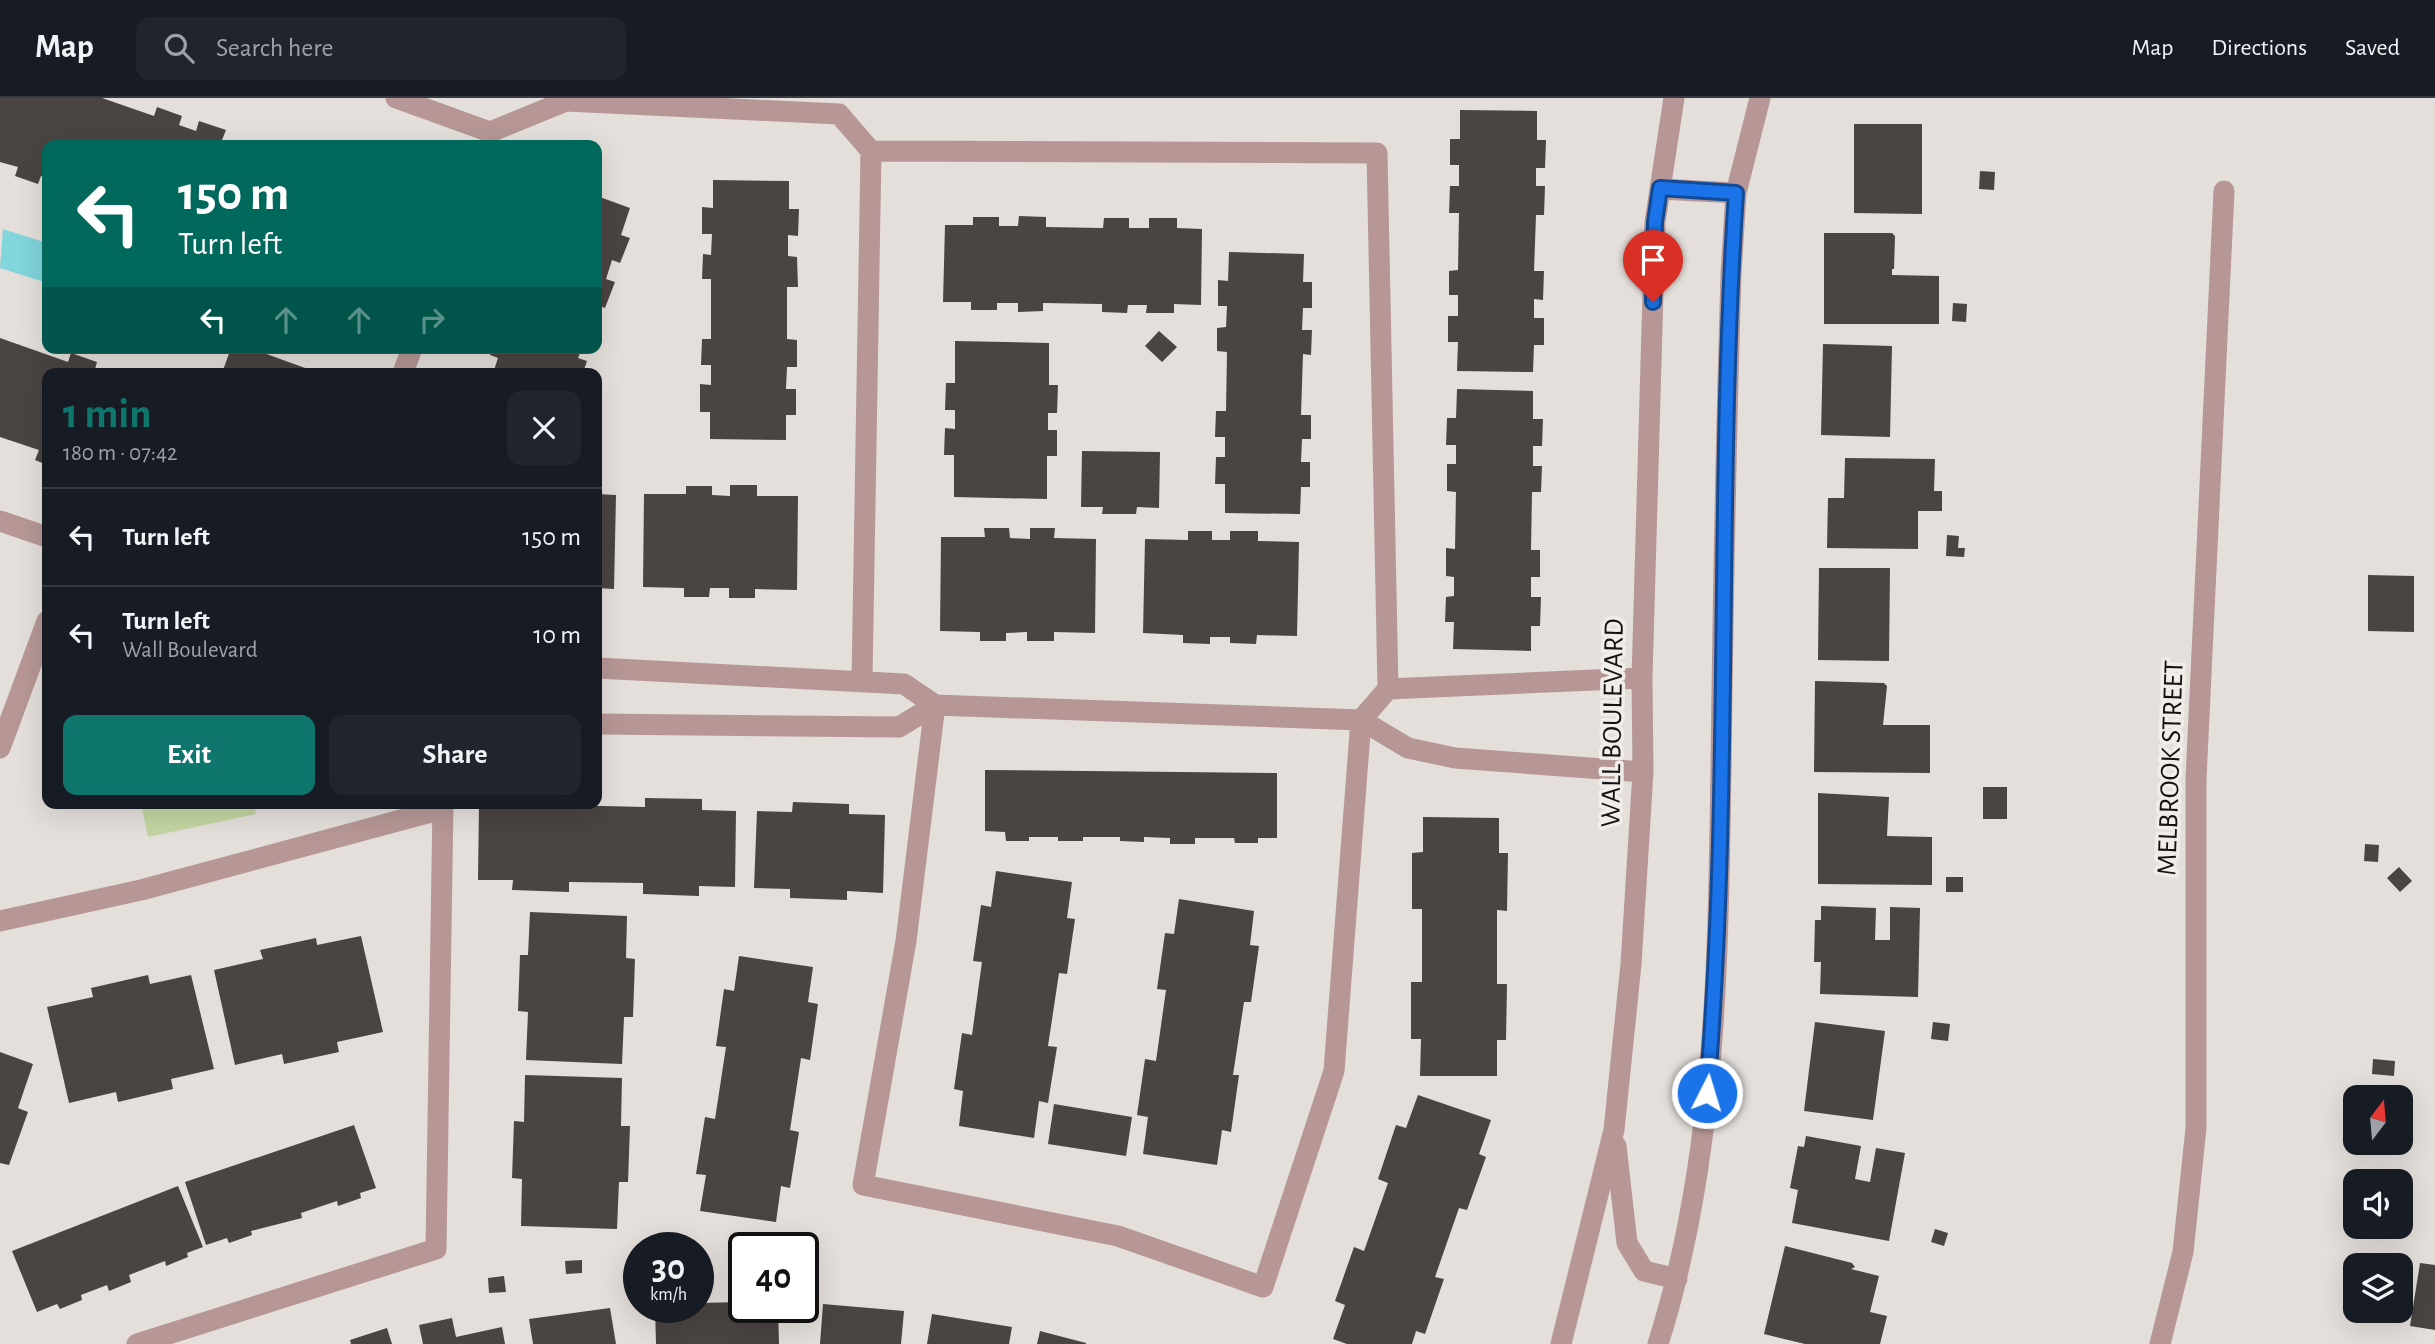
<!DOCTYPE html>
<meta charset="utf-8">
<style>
:root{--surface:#171b24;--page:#20242c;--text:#f1f3f6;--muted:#9ea1a6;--line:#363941;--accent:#0f766e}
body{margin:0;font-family:"Alegreya Sans",sans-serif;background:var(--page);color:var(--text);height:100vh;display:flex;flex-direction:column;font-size:26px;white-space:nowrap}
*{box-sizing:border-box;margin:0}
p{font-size:23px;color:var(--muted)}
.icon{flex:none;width:38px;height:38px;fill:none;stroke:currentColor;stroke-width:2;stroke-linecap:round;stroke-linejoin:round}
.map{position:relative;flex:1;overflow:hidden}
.side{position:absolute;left:42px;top:270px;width:560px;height:441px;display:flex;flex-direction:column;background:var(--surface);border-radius:14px;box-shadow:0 7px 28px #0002}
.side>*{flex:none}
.hud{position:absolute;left:42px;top:42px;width:560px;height:214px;border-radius:14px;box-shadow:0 7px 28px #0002;background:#00695c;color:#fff;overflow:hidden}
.needle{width:46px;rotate:16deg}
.fabs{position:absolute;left:2343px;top:987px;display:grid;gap:14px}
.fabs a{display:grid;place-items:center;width:70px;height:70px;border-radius:14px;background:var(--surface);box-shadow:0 7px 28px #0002;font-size:35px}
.speed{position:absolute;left:623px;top:1134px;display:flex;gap:14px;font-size:35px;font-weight:700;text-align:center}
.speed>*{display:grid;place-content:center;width:91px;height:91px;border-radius:50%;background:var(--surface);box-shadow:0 7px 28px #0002;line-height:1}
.speed small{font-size:18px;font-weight:400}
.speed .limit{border:4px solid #111;border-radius:10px;background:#fff;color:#111}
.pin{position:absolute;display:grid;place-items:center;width:60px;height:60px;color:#fff;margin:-72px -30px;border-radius:50% 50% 50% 0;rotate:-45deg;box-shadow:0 0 7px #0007}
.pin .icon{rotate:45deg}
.me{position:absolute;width:77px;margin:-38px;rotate:5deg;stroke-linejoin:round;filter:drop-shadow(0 0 5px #0008)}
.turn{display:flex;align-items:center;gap:24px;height:147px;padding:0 21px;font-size:32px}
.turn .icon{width:91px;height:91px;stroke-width:2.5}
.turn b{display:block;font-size:49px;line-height:60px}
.lanes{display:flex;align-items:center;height:66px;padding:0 21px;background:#0003;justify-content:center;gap:35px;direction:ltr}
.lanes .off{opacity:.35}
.round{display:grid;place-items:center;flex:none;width:74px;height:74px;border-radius:14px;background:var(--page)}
.headline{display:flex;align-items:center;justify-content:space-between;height:119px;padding:0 21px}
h1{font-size:42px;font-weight:700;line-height:52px;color:var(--accent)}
.cta{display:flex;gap:14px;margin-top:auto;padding:14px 21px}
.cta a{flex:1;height:80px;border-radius:14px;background:var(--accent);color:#fff;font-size:28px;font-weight:700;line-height:80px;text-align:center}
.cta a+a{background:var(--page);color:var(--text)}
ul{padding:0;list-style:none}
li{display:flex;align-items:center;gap:21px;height:98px;padding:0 21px;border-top:2px solid var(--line)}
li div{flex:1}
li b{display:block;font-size:26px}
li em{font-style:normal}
header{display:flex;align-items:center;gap:42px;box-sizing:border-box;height:98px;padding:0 35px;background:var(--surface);border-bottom:2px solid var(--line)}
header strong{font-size:33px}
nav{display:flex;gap:38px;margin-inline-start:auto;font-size:24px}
.search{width:490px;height:63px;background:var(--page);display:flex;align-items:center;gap:18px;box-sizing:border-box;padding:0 24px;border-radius:14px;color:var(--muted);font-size:26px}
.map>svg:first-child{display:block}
</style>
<header>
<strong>Map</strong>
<div class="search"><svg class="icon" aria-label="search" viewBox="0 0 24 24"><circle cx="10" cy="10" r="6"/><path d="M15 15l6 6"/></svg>Search here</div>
<nav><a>Map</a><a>Directions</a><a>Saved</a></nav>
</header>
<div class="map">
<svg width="2435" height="1246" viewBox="0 0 2435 1246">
<rect width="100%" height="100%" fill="#e4dfda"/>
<path fill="#c3d5a1" d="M141,705h113l2,11 -108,23z"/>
<path fill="#81d5db" d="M3,131l44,14v40l-47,-15z"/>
<path fill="#4a4442" d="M0,0h102l52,18 3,-9 25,9 -3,9 17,6 3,-10 27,9 -4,10 15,5h-190v33l-6,-2 -3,8 -23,-8 3,-9 -18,-5z
M1460,12l77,1v29h9l-1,28h-9v18h9l-1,29h-8l-2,56h10l-1,29 -9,-1v19h10v27h-10l-1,27 -76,-1 1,-29h-10v-26h10v-21h-9v-24l9,-1 1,-57h-10l1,-27h9v-21h-9v-26h10z
M1854,26h68v90l-68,-1z
M1980,73l15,1 -1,18 -15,-1z
M713,82l76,1v28h10l-1,27 -10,-1v21l9,1 1,30h-11v52l10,1v27h-10l-1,22h10v26h-10v25l-76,-1v-27h-10v-28l11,1v-20h-10l1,-26h9v-60h-9l1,-25 8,1 1,-21h-10v-27l11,1z
M597,98l33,12 -9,27 9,3 -10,25 -8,-3 -6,19 9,3 -10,26 -8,-3z
M1019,118l27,1v10l57,1 1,-10h25v10h20v-10h28v10l25,1 -1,76 -27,-1v9h-28l1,-8h-19l-1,8 -25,-1v-8l-59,-1v8l-25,1v-9h-21v7h-26v-8h-28l2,-77h28v-8h26v9h19z
M1824,135h68l3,3 -1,33h-2v6l47,1v48h-115z
M1229,154l75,2 -1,28h9v26h-9l-1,22h10l-1,25 -8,-1 -2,61h10v24h-9l-1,23h9v25h-9l-1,27 -75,-1v-29h-10l1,-27h9v-20h-10l1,-26h10l1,-59 -10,-1v-23l9,-1 1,-21h-9v-26l10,1z
M1953,205l14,1 -1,18 -14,-1z
M1159,233l18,16 -15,15 -17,-16z
M0,240l68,24 3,-9 26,9 -3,11h-47v92l-12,-5 4,-10 -39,-13z
M955,243l94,2v42h9l-1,28h-9v17h9v26h-10v43l-93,-2v-42h-10l1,-27 10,1v-19h-10l1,-27h9z
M1823,246l69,2 -2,91 -69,-2z
M231,250h19l69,25h-97z
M492,250h90l-4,10 9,3 -4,12h-90l5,-15 -8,-3z
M1457,291l76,2v28h10l-1,27h-9v20h9l-1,26h-9l-1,58h9v27h-9v20h10l-1,29h-9v25l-78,-2 1,-27h-9l1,-25 8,-1v-19l-8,-1v-28l9,1 1,-57 -9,-1v-27h9v-19h-10l1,-27h9z
M1082,353l78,1 -1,56 -22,-1 -1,7h-34l1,-7h-22z
M1845,360l90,1 -1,32h8v20h-24v38l-91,-1 1,-50h16z
M730,387h27v11h41l-1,94 -42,-1v9h-26v-10h-19l-1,9h-25v-9l-41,-1 1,-93h42v-8h26v9l18,1z
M597,396l19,1 -2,94 -17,-1z
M984,430h25l1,10 20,1v-11h25l-1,10 42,1 -1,94 -41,-1v9h-27v-9l-21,1v8h-26v-9l-40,-1 1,-94h44z
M1188,433h24v9h18v-9h28v10l41,1 -2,94 -40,-1 -1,9 -26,-1v-6h-20v7l-27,-1v-8l-40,-2 2,-94 43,1z
M1947,437l12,1 -1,12h7l-1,9 -18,-1z
M1819,470h71l-1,93 -71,-1z
M2368,477l46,1v56l-46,-1z
M1815,583l69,2 3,3 -4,39h47v48l-116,-1z
M985,672l292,3v65h-19v5h-23l-1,-5h-39v6h-25v-6l-26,-1v5l-24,-1v-4h-37v4h-25v-4h-29v4h-23l-1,-9 -20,-1z
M1983,689h24v32h-24z
M1818,695l71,4 -2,39 45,1v48l-114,-1z
M645,700l57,1v11l34,1 -1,76 -36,-1v10l-56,-2v-11l-74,-1v10l-57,-2 1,-10h-35l1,-77 166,4z
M793,704l56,2v10l36,1 -2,78 -36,-2v9l-57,-2v-9l-36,-1 3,-77 35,1z
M1423,719l76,1v35h9l-1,58 -10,-1v74h10l-1,56h-9v36h-77l1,-37h-10v-57h11v-73h-10v-56l11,-1z
M2365,746l14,1 -1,17 -14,-1z
M2399,769l13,14 -12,11 -13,-14z
M996,773l76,11 -5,36 8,1 -8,55 -8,-1 -11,73 9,1 -9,56 -9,-2 -5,37 -75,-12 4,-35 -9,-2 8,-56 10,2 10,-73 -9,-1 8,-56 10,2z
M1946,779h17v15h-17z
M1179,801l75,12 -4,34 9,1 -8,56h-7l-11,73h6l-8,57 -9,-2 -5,35 -74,-11 5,-37 -11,-2 8,-56 11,2 10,-71 -9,-1 8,-56 9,1z
M1821,808l55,2 -1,32h15v-33l30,1 -2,89 -98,-3 1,-32h-7l1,-42h6z
M530,814l97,4 -1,42 9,1 -2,58h-9l-2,47 -96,-4 2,-48 -10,-1 2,-56h8z
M361,838l22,96 -46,10 2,10 -55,12 -2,-10 -47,11 -21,-95 49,-11 -3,-9 56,-12 1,7z
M739,858l74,11 -5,35 10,2 -8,56 -9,-2 -11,72 9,2 -9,56 -9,-2 -5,36 -76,-11 6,-36 -10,-1 9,-57 10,2 11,-72 -10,-1 8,-57 10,2z
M148,877l2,9 41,-9 23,94 -43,10 2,10 -55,13 -2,-10 -47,11 -22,-96 46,-10 -2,-9z
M1815,924l70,9 -12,89 -69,-9z
M1933,924l17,2 -2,17 -17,-2z
M0,954l33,12 -15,44 10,4 -19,53 -9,-2z
M2373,961l22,2 -1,15 -22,-2z
M525,977l97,3 -1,48h9l-2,56h-9l-2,47 -96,-3 1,-47 -10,-1 2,-57 10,1z
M1418,997l73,25 -12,34 7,3 -19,53 -8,-2 -24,69 9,2 -19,55 -9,-3 -4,13h-65l-14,-5 12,-34 -10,-4 19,-54 10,4 24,-68 -10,-4 18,-54 10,3z
M1054,1006l78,13 -6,39 -78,-12z
M354,1027l22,63 -16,5 1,5 -23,8 -1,-5 -36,12 1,5 -51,13 1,4 -23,8 -2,-5 -21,7 -21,-63z
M1806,1038l55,10 -6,33 15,3 6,-34 29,5 -16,88 -97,-18 6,-33 -8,-2 8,-42 6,1z
M178,1088l25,61 -16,6 1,4 -22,9 -1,-5 -36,14 2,7 -22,9 -2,-6 -26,10 1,5 -22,9 -3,-5 -20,8 -25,-61z
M1935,1131l13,4 -4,13 -13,-4z
M1785,1148l67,17 3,4 -4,2 28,7 -9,36 17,4 -7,28h-75l-41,-10z
M582,1162v13l-16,1 -1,-13z
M2420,1165l15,2v65l-25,-4z
M504,1178l2,16 -17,1 -1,-15z
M744,1204v5h34l1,37h-123l-1,-37h43v-4z
M823,1206l81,7 -3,33h-81z
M610,1210l6,36h-83l-4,-25z
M932,1216l80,13 -3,17h-82z
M452,1220l4,19 46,-10 3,17h-82l-4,-19z
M387,1230l5,16h-41l-1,-4z
M1040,1233l46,12v1h-49z"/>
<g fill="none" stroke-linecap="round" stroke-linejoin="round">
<path stroke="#b69796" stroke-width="21" d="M396,0l94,34 76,-31 273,13 32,37 506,2 11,536
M1660,91l76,4
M403,275l9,-25
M0,423l47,16
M597,570l307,16 31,21
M862,582l9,-529
M935,607l-29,236 -43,244 255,51 145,51 71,-216 27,-351 27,-31 254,-11
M597,626l302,3 36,-22 426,15 47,28 47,10 188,14
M0,650l47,-127
M0,823l141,-31 301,-81
M1616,1048l11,97 17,28 33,8
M137,1246l299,-95 7,-446
M1561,1246l53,-214 17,-166 12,-192 -1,-94 13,-456 19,-124
M1658,1246c59,-187 60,-383 63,-578 2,-164 5,-328 10,-492l5,-81 24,-95
M2160,1246l23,-92 13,-124v-349l28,-588"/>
</g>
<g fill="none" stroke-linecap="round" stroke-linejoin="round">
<defs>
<path id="route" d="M1653,204l2,-80 5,-34 76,5c-20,300 -4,601 -29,900"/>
</defs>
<use href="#route" stroke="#114b97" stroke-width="18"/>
<use href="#route" stroke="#1a73e8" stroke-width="12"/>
</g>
<g text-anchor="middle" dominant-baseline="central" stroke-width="7" stroke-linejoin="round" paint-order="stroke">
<g font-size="28" fill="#151312" stroke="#f1ede8">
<text transform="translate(1613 625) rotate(-89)">WALL BOULEVARD</text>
<text transform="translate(2171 670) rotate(-88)">MELBROOK STREET</text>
</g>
</g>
</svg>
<div class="fabs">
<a><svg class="needle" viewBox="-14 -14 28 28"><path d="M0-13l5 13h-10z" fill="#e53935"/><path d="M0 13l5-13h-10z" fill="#9ea1a6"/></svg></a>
<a><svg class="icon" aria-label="sound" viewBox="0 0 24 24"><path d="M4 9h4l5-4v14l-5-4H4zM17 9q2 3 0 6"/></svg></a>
<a><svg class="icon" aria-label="layers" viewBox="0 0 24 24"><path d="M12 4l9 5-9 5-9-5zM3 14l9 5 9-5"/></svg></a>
</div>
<div class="speed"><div>30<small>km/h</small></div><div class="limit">40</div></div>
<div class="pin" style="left:1653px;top:204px;background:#d93025"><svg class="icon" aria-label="arrive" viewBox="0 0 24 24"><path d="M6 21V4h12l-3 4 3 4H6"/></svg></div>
<svg class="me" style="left:1707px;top:995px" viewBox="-20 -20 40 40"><circle r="17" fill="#1a73e8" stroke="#fff" stroke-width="3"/><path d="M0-11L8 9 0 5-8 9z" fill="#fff"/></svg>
<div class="hud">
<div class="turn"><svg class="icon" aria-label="left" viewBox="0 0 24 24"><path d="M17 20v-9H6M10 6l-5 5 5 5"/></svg><div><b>150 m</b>Turn left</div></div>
<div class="lanes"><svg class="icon" aria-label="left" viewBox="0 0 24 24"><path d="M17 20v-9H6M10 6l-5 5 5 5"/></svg><svg class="icon off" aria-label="ahead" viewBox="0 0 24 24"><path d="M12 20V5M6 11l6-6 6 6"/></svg><svg class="icon off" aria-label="ahead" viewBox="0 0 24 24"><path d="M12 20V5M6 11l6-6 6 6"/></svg><svg class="icon off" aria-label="right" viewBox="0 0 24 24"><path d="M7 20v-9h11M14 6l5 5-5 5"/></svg></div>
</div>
<section class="side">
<div class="headline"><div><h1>1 min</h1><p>180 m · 07:42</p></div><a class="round"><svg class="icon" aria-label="close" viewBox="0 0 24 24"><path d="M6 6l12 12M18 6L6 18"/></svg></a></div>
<ul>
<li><svg class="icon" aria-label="left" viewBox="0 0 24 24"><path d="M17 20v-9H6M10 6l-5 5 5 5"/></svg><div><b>Turn left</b></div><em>150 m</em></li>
<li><svg class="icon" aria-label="left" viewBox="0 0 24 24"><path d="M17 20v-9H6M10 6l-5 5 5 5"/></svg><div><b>Turn left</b><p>Wall Boulevard</p></div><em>10 m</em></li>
</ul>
<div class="cta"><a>Exit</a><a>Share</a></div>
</section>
</div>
